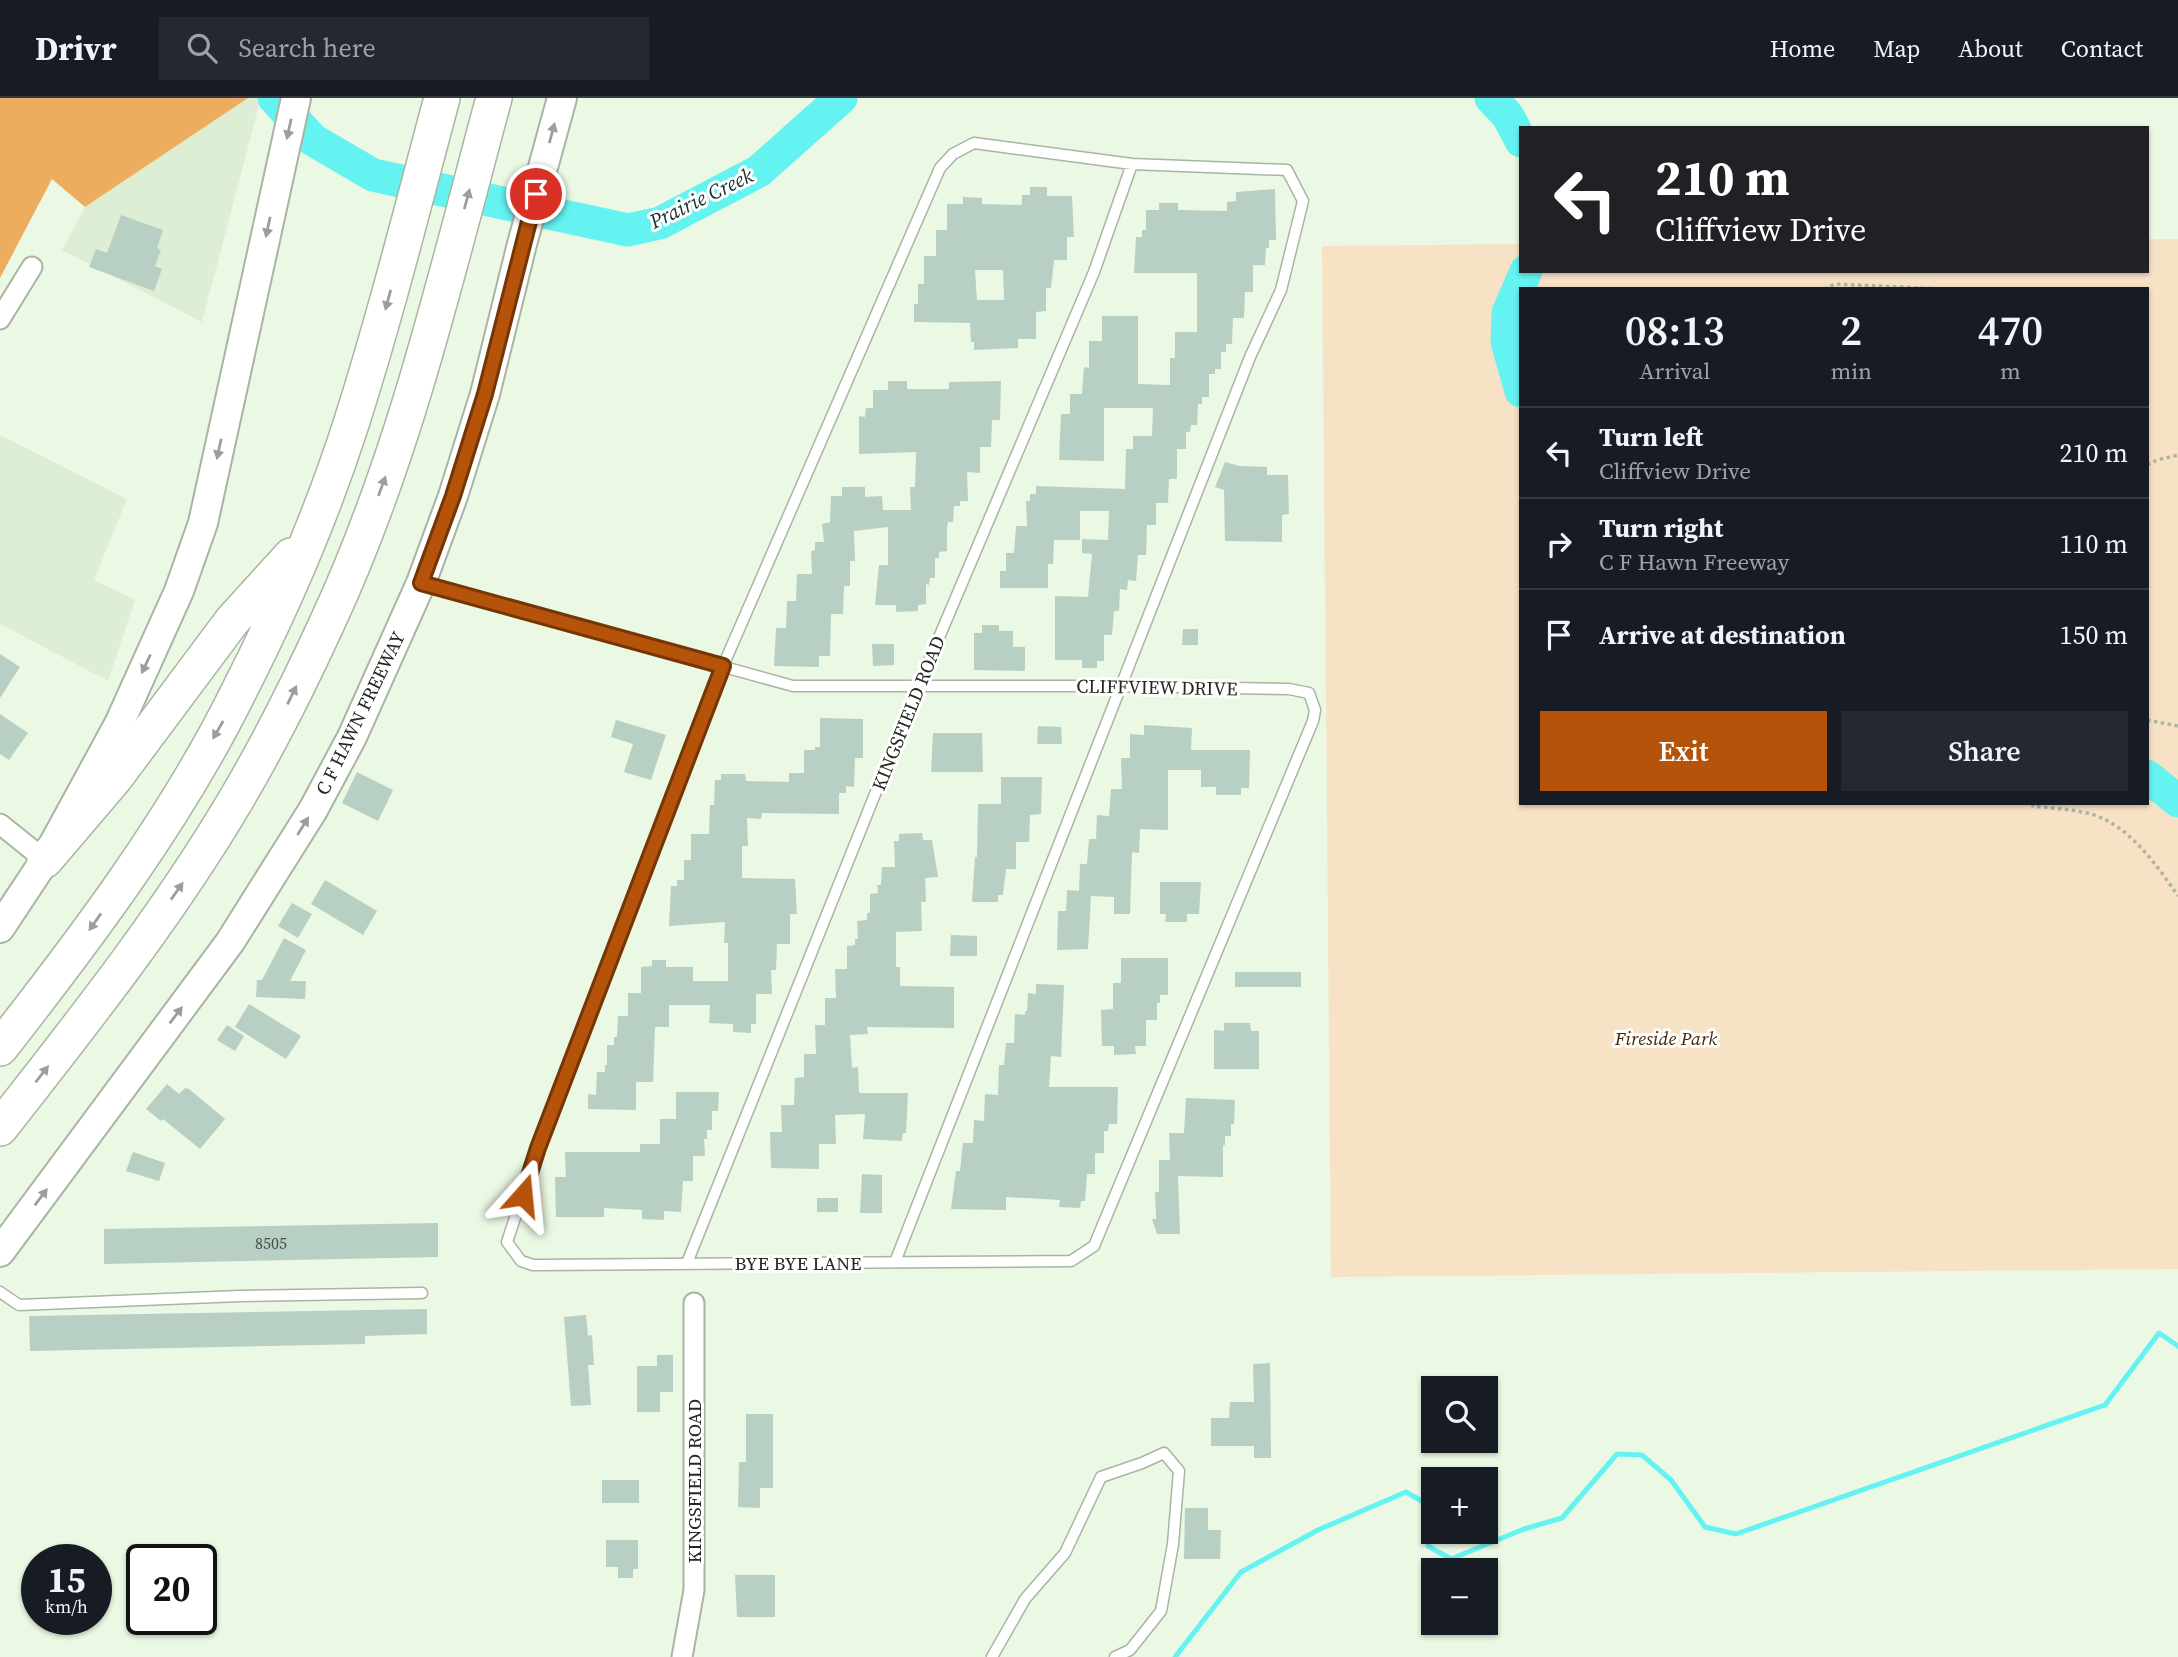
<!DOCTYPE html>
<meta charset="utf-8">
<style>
:root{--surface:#171b24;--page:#242831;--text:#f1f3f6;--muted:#9ea1a6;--line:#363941;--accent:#b45309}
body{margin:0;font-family:"Source Serif 4",serif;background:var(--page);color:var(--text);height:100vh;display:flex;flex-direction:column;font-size:26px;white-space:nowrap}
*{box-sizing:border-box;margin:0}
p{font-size:23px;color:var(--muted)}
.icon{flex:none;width:38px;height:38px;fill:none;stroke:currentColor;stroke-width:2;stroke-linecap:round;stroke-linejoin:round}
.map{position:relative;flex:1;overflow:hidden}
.panel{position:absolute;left:1519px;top:189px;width:630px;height:518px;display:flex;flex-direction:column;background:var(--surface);border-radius:0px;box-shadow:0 2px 5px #0004}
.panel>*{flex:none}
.guide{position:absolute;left:1519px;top:28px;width:630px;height:147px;border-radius:0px;box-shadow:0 2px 5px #0004;background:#202124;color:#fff;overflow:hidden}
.tools{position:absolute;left:1421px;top:1278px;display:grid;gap:14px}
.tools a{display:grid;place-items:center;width:77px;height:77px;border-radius:0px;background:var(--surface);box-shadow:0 2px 5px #0004;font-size:35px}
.speed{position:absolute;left:21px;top:1446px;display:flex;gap:14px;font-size:35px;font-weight:700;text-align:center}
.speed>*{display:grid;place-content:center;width:91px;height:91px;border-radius:50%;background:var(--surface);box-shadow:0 2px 5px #0004;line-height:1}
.speed small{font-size:18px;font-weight:400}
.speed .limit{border:4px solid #111;border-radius:10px;background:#fff;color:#111}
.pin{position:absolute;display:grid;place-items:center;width:60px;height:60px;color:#fff;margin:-30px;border:4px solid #fff;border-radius:50%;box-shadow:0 2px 7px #0007}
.me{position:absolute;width:77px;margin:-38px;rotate:18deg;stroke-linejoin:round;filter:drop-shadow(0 0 5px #0008)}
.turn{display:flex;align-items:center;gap:24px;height:147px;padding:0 21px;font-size:32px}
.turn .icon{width:91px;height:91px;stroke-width:2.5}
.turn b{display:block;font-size:49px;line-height:60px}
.eta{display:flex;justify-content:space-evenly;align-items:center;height:119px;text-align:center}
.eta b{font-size:42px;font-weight:600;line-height:49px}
.cta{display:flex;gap:14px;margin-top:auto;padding:14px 21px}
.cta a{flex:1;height:80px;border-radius:0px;background:var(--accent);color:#fff;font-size:28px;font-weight:600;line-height:80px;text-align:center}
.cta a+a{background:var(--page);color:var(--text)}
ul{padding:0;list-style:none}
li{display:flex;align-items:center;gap:21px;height:91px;padding:0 21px;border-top:2px solid var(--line)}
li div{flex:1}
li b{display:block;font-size:26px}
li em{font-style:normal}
header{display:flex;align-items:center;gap:42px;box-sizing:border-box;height:98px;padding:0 35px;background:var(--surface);border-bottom:2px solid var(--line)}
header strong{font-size:33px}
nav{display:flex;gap:38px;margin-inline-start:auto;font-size:24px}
.search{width:490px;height:63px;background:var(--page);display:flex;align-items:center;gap:18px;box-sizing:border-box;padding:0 24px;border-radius:0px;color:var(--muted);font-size:26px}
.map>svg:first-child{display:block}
</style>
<header>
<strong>Drivr</strong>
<div class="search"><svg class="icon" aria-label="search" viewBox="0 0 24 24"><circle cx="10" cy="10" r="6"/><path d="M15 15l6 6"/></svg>Search here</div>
<nav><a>Home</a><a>Map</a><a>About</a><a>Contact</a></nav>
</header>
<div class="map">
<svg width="2178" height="1559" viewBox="0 0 2178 1559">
<rect width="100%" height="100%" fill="#ebf8e4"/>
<path fill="#deeed4" d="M248,0h13l-59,224 -140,-72 23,-43z
M0,337l127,64 -33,81 41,20 -27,81 -108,-57z"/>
<path fill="#f8e2c6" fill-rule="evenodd" d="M2147,141h31v1030l-847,8 -9,-1031 199,-2v27h626zM1521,191h626v514h-626z"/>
<path fill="#ecae5e" d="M0,0h248l-163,109 -33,-28 -52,99z"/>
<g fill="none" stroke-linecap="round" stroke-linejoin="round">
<path stroke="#65f3f2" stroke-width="5" d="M1175,1559l66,-85 77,-42 88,-38 26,15 -4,39 23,13 73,-30 38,-11 55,-64 25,1 29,25 34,47 31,7 369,-129 54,-72 19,13"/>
<path stroke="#65f3f2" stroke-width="33" d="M274,0l39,42 60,35 255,55 32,-7 99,-52 82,-73
M1491,0l17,18 13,25
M1521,293l-14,-49 1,-29 18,-42
M2147,678l31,25"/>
</g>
<path fill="#b8cfc3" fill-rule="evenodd" d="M1030,89h17v9h25l2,41h-7v23h-13l-3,28h-5v23l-10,1v27h-18v9l-44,2v-8h-3l-1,-19 -56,-1v-18h4v-20h6v-28h12v-26h11v-26h16v-7l19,1v6l40,1v-10h8zM975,172h28l1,30h-27z
M1275,91l1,51h-7v8h-3l-1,17h-12v27h-8l-1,26h-11l-1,26h-6v8h-5v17h-6v5h-6v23h-7v7h-4l-1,21h-6l-1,7h-4v17h-9v30h-8l-1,24h-12v22h-9l-1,30h-8l-2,26 -8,-1 -1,10 -7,-1 -1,22h-5l-2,24h-8v26h-7v7h-15v-8h-27v-64l33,1 4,-43 -10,-1v-14l26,1 1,-29h-29v29h-26l-1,24h-5v24h-48v-17h6v-18h8l2,-27h11l-1,-25h4v-7h6v-8l89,3 1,-40h7v-13h19l1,-28h-49v53l-45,-1 2,-46h9v-20h12l2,-27 5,1v-27h13v-25h36v68l32,1v-27h5v-26h22v-59h-63l2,-36h6v-7h4v-20h13v-7h19v7l49,1v-9l9,-1v-9z
M121,117l42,15 -6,18 4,2 -6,16 7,3 -8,22 -65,-24 7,-18 11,4z
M888,283h19v8h42v-7l52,-1 -1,39h-8l-1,27h-11v26l-13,-1 1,29h-8v5h-6l-1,16h-5l-1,7v22l-8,1v6h-4v20h-5l-1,7 -3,-1v20l-8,1v6l-22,1v-7h-21l4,-40h9v-38l-34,4 1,30h-5v25h-6l-1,28h-12l-1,42h-11v11l-45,-1 2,-38h10l1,-27h9l1,-27h15l-1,-23 4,-1v-8h9l-2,-18 8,-2 1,-26h11v-9h23v10l17,-1 1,14h28l-1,-23h5l1,-35 -57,2v-38l6,1 1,-9h7v-18h15z
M1225,364l14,4 28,1v8h21l1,39 -7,1v27l-57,-1 -1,-51 -9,-3z
M982,527h17v6h14v16h12v24l-51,-1v-37h8z
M1183,531h15v16h-16z
M872,546h22v21l-21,1z
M0,556l20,13 -20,31z
M0,616l28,19 -19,27 -9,-6z
M820,620l43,1v39h-8l-1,29 -8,-1v7h-7v21l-77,-1 -1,6 -14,-1 1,28h-6v32l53,1 2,35h-7v30h-13l-1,26h-5l1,24h-16v30h-5v9l-18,-1v-8l-24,-1 1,-18h-41v22h-14l-2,55h-17v28l-48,-1v-15l8,1 1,-23h8v-7h2v-20h7v-8h3l1,-21h10v-23h13v-26l11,-1v-6h14v7h27v14h35v-38h-4l1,-21 -56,4 2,-40h6v-6h7v-20h7v-26h18l1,-29h4l1,-25h6v-6h24l1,7 43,1v-9h15v-23h11v-3h5z
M616,622l50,15 -15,45 -27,-8 9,-28 -22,-7z
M1144,627l48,3 -1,22h59l-1,38h-8v7h-25v-8h-15v-17h-33v60l-28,-1 -1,24 -7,-1 -2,62h-16v-17l-23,-1 -3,53 -31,1 1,-39h8l1,-21 12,1 1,-27h7l2,-25h7l1,-24 12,1 2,-27h11l-1,-31h9v-24l14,1z
M1038,628l23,1 1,17h-25z
M933,635h49l1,39h-52z
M357,674l36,18 -15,31 -36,-18z
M1001,679h41l-1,37 -11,1 -1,27h-13v27h-10l-3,26h-5v7h-26l3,-45h2l1,-53h23z
M922,735l1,7h9l6,37 -13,1 1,24h-5l1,29 -26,1v35h4v19l54,1v41l-87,-1 1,7 -18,1 2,33 6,-1 1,26h49l-2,40h-3l-1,8 -39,-2 2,-25 -30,1 1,29h-17v25l-48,-1 -1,-36h12l-1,-27h13l1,-27 9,-1v-23h12l-1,-29h10v-27h11l-1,-29h12v-23l8,-1v-6h3l-1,-18 10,-1v-7h3v-19l8,-1 -1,-8h4l1,-18h13l-1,-26h5v-7z
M325,782l52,31 -14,24 -52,-31z
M1160,784h41l-2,32h-12v8h-22l1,-8h-6z
M292,805l20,11 -14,24 -20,-12z
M951,837l26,1v20h-27z
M284,840l22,12 -16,31h16l-1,18 -49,-2 1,-17h5z
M1121,860h47v37h-8v8h-3v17h-11v26h-11l1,8 -22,1v-9h-12l-1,-36 12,-1v-26h8z
M1235,874h66v15h-66z
M1036,886l28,1 -3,72 -10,-1 -2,31h69l-1,37h-8l-1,7h-4v22h-9v21h-8l-2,27h-4l-1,7 -21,-1 1,-7 -54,-3v13l-55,-1 5,-38h4l3,-28h10l1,-23 10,1 1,-27 13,1 1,-30h5l2,-22h8l1,-29 10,1v-4h2l1,-18 8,1z
M249,906l52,32 -15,23 -51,-32z
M1224,925h26l1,8h8v38h-45v-39l10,1z
M227,927l17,11 -9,15 -18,-11z
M167,986l12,10 6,-6 4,1 36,30 -25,30 -37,-30 -2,2 -15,-12z
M676,994h43l-1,19h-6v19h-5v9h-3l1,17h-12v25h-10l-2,31 -17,-1v9l-22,-1v-9l-38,-2v9h-48l-1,-40h11l-1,-25h75v-8h20v-25h16z
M1186,1000l49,2 -1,24h-3v12h-6v9h-2v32l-45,-1 2,58h-23l-5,-15h4l-1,-27h4v-32h11l-1,-27h15z
M133,1054l32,11 -6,18 -33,-10z
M862,1076l20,1v38h-22z
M817,1100h21v14h-21z
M438,1125v34l-334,7v-35z
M427,1211v25l-62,2v8l-335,7 -1,-35z
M586,1217l2,21 4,-1 2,30h-6l3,40 -20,1 -7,-89z
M657,1257h16v37h-13v20h-23v-46h20z
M1270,1265l1,95h-17v-12h-43v-28h18l1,-16h24l-1,-38z
M746,1316h27v74h-13v20l-22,-1 1,-45h7z
M602,1382h37v23h-37z
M1185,1410h23v22h13l-1,29h-36z
M606,1442h32v29h-5v9h-15v-11h-12z
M735,1477h40v42h-38z"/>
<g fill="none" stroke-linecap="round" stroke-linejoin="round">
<defs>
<path id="lane" d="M424,486l369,102h330l166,3 20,4 6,17 -2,11 -219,525 -23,15c-180,1 -359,2 -538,4l-12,-4 -14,-19 31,-94 185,-482 217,-498 13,-14 21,-11 158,21 155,6 16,31 -22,89 -31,67 -355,905
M687,1165l231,-576 176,-415 38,-108
M0,1194l19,13 221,-9 182,-3
M992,1559l33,-58 40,-46 36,-76 41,-14 22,-10 15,18 -6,73 -12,67 -31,39 -15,7"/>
<path id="street" d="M0,221l32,-52
M0,726l45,36
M682,1559l12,-67v-287"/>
<path id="secondary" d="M0,830l45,-68 74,-136 60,-133 24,-68 93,-425
M0,1154l230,-310 83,-132 39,-73 69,-154 32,-87 32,-102 37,-150 40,-146"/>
<path id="highway" d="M45,762l69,-81 118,-158 59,-65
M0,950c86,-110 175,-228 237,-353 45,-88 85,-180 115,-274 34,-107 61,-215 90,-323
M0,1030c83,-106 168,-213 237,-330 33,-56 63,-116 90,-175 78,-167 119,-348 167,-525"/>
</defs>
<use href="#lane" stroke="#a9b4a2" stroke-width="13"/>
<use href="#street" stroke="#a9b4a2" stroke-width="23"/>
<use href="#secondary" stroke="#a9b4a2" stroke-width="32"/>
<use href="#highway" stroke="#a9b4a2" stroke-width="38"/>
<path stroke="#acb6a6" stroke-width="3.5" stroke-dasharray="3.5 3.5" stroke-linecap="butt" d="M1824,191l11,-5 105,5
M2147,367l10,-5 21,-5
M2147,622l31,6
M2033,705v3c18,2 36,3 54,7 40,9 69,51 91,83"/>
<use href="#lane" stroke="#fff" stroke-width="10"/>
<use href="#street" stroke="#fff" stroke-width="19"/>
<use href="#secondary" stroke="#fff" stroke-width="28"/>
<use href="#highway" stroke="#fff" stroke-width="35"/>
</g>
<defs><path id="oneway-solid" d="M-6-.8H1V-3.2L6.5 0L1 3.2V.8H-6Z" transform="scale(1.75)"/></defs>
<g fill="#9c9e9b">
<use href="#oneway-solid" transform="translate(289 31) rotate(102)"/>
<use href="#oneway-solid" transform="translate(552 35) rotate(-75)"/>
<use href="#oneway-solid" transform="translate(467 101) rotate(-75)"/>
<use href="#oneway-solid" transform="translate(268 129) rotate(102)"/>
<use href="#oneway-solid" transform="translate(388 202) rotate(105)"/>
<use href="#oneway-solid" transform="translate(219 351) rotate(102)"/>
<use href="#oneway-solid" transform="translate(382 388) rotate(-70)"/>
<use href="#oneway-solid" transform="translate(146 566) rotate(115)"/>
<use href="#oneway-solid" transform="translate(292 597) rotate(-64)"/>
<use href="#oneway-solid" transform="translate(218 632) rotate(120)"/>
<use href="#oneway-solid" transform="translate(303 728) rotate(-58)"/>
<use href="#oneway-solid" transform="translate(177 793) rotate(-55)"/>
<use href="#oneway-solid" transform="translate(95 824) rotate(125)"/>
<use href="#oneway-solid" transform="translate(176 917) rotate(-53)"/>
<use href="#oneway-solid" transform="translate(42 976) rotate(-52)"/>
<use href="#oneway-solid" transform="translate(41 1099) rotate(-53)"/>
</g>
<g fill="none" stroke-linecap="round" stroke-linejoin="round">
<defs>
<path id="route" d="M523,1097l15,-47 185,-482 -302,-83 32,-87 32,-102 51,-200"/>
</defs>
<use href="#route" stroke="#753606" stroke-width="18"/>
<use href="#route" stroke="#b45309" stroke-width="12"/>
</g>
<g text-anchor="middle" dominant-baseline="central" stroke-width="6" stroke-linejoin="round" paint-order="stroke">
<g font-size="16" fill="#485249">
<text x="271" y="1145">8505</text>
</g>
<g font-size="19" fill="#232820" stroke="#fff">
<text transform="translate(1157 589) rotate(1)">CLIFFVIEW DRIVE</text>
<text transform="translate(360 615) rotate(-64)">C F HAWN FREEWAY</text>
<text transform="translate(908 615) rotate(-68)">KINGSFIELD ROAD</text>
<text x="798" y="1165">BYE BYE LANE</text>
<text transform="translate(694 1383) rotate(-90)">KINGSFIELD ROAD</text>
</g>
<g font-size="19" font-style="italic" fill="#422a05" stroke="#fff">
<text x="1666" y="940">Fireside Park</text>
</g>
<g font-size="21" font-style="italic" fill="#183030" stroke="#fff">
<text transform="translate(701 100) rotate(-26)">Prairie Creek</text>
</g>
</g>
</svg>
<div class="tools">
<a><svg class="icon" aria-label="search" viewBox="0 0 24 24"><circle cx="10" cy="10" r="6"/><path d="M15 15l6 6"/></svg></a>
<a>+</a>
<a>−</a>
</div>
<div class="speed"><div>15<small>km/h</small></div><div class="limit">20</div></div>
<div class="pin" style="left:536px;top:96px;background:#d93025"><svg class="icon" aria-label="arrive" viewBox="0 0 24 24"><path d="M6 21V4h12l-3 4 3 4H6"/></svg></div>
<svg class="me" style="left:523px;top:1097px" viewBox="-20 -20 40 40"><path d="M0-17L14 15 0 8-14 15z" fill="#b45309" stroke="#fff" stroke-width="4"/></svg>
<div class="guide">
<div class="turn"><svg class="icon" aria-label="left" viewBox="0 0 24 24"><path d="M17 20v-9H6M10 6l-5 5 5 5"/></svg><div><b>210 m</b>Cliffview Drive</div></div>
</div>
<section class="panel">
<div class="eta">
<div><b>08:13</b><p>Arrival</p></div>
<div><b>2</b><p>min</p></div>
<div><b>470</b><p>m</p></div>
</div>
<ul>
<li><svg class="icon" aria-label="left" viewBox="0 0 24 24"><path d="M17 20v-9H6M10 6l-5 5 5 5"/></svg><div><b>Turn left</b><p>Cliffview Drive</p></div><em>210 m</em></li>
<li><svg class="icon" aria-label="right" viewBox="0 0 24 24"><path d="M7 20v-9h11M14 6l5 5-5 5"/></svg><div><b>Turn right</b><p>C F Hawn Freeway</p></div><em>110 m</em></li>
<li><svg class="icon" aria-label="arrive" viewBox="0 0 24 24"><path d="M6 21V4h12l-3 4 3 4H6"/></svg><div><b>Arrive at destination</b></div><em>150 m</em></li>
</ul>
<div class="cta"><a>Exit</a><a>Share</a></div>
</section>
</div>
